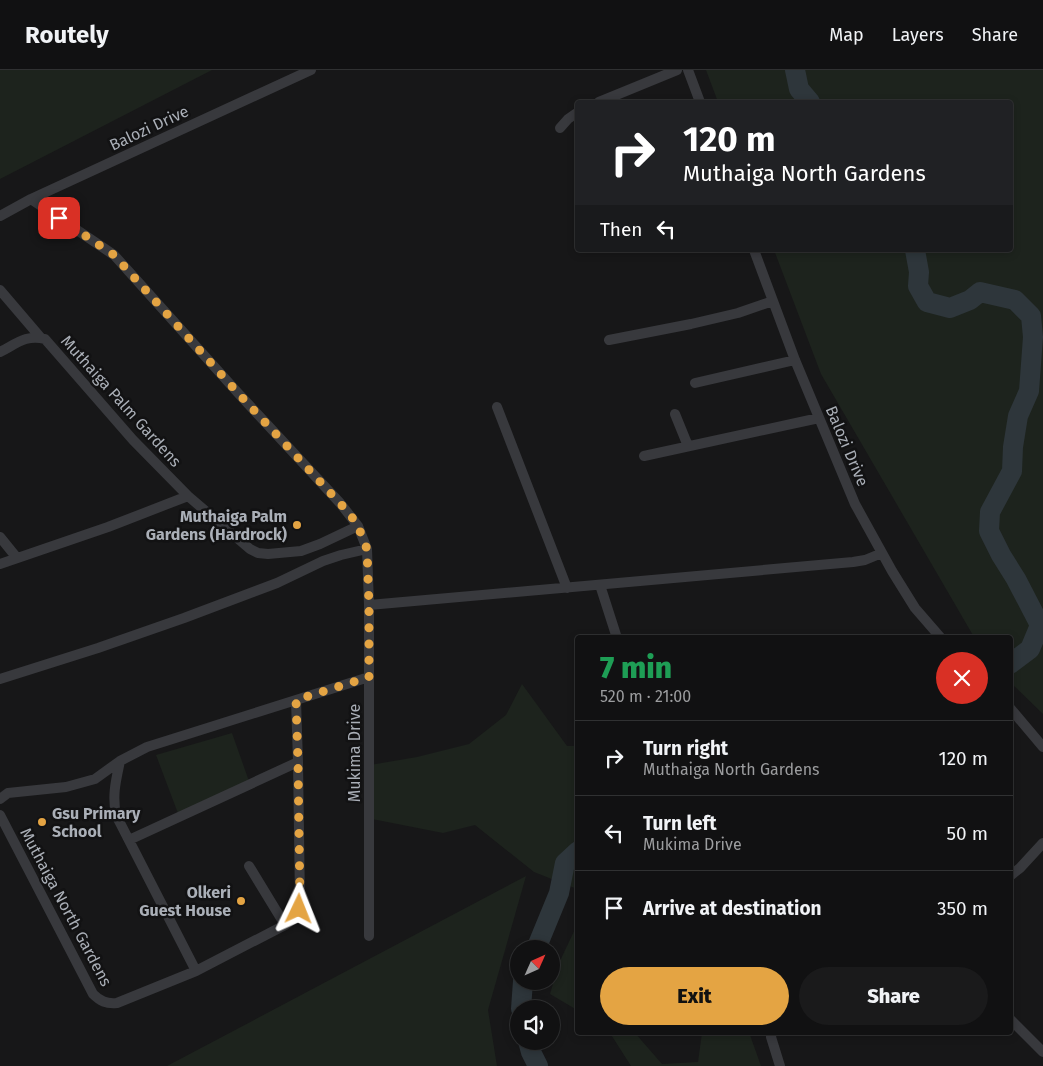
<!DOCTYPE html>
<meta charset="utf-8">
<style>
:root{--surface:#111112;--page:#1a1a1b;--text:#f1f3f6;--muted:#9c9d9f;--line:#303132;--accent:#e4a443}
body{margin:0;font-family:"Fira Sans",sans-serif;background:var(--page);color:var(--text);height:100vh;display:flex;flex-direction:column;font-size:19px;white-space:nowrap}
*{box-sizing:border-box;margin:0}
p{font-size:16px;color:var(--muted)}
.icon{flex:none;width:28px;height:28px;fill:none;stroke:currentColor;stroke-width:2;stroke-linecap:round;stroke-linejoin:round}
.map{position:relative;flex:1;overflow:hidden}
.side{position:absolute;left:575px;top:565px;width:438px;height:400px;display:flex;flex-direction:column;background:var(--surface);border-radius:5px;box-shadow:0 2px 8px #0003,0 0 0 1px var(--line)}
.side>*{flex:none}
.guide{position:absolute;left:575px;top:30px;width:438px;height:152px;border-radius:5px;box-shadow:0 2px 8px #0003,0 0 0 1px var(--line);background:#202124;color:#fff;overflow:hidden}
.needle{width:32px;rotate:45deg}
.buttons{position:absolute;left:510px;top:870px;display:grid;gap:10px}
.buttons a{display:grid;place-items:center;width:50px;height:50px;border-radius:50%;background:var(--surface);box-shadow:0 2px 8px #0003,0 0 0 1px var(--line);font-size:25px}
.pin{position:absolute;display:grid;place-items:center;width:42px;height:42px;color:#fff;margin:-21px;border-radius:10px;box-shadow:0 2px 8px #0006}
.me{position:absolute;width:55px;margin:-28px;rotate:2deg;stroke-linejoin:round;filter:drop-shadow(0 0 4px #0008)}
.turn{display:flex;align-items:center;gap:18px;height:105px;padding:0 25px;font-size:22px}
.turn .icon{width:65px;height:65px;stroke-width:2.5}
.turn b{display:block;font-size:35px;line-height:42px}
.then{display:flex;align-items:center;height:48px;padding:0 25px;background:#0003;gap:10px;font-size:19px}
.round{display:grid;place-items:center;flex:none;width:52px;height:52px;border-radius:26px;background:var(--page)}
.overview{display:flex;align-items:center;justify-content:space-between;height:85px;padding:0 25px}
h1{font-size:30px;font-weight:800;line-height:38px;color:#1e9e55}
.button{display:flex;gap:10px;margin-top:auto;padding:10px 25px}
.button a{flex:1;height:58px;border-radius:30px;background:var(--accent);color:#111;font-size:20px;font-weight:800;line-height:58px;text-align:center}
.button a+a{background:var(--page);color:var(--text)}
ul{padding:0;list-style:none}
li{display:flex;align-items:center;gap:15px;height:75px;padding:0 25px;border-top:1px solid var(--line)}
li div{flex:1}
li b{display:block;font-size:19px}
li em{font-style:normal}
header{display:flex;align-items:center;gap:30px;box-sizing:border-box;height:70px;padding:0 25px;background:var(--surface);border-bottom:1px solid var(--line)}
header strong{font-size:24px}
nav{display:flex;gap:28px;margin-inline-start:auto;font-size:18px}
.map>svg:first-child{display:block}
</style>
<header>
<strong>Routely</strong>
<nav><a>Map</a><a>Layers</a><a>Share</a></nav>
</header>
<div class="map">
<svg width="1043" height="996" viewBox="0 0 1043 996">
<rect width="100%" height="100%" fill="#171718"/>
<path fill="#1d231d" d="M0,0h212l-212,109z
M706,0h337v644l-33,-32v-44l-36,-1 -153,-263 -47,-124h236v-148h-292z
M522,614l45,62h10v143l-43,-17 -59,-47 -32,8 -71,-14 -2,-54 47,-8 52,-13 37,-29z
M232,663l18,51 -71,32 -23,-61z
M526,806l-38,134 9,56h-330z
M577,855v85l-27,-16 9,-31z
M610,963h25l27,31 36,-2 4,-29h49l-1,2 11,31h-130z"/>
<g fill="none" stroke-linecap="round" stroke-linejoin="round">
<path stroke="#2e363b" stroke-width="20" d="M795,0l4,19 11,13
M915,180l4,22 -1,14 9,16 23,6 20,-8 10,-8 35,8 16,16 2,21 -4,54 -11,25 -5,31 -1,24 -22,41 -1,19 12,24 15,24 24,46 -10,24 -20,15
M536,879l23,-56 6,-30 13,-12
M521,939l2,-28
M528,971l3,11 7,14"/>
<path stroke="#38393d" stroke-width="10" d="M688,0l12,32
M599,32l78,-32
M560,58l8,-9 10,-7
M31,129l83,56 124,138 102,110 18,23 9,23 2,56v331
M0,146l31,-17 280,-129
M754,180l41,110 60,144 37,67 23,37 26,30
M0,220l41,48
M609,270l82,-16 47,-11 35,-12
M0,282c16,-8 26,-18 45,-13l88,101 55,56 62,53 8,4 10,1 33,-3 19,-7 38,-18
M695,313l100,-23
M497,337l70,181
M675,344l13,32
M644,386l175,-38
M0,467l17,21
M0,494l108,-37 80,-31
M600,515l17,53
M369,535l484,-43 12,-2 17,-7
M0,609l98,-31 86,-30 93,-35 46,-22 18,-6 26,-6
M1010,638l33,39
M120,691c-4,19 -8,34 -4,54l80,156
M0,729l8,-6 58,-6 29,-8 25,-18 27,-14 222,-70
M0,745l93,179c7,7 13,10 24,9l79,-32 89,-46c12,-8 13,-9 15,-23l-2,-140 -2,-62
M129,770l169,-78
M249,796l36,59
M1010,806l10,-8 23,-25
M1010,949l33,33
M772,962l-1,5 9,29"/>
</g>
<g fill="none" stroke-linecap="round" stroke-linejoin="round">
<path stroke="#e4a443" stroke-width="9" stroke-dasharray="0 16.2" d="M59,148l55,37 124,138 111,120 9,13 9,23 2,56v72l-73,23 2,62 2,140 -1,7"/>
</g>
<g fill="#e4a443" stroke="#121213" stroke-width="2">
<circle cx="297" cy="455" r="5"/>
<circle cx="42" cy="752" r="5"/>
<circle cx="241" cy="831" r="5"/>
</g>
<g text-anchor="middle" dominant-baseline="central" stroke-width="5" stroke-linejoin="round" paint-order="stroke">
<g font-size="16" fill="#aaafb7" stroke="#121213">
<text transform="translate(149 58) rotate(-25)">Balozi Drive</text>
<text transform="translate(121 331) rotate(48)">Muthaiga Palm Gardens</text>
<text transform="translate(847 376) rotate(67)">Balozi Drive</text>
<text transform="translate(354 683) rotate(-90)">Mukima Drive</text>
<text transform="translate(66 837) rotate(62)">Muthaiga North Gardens</text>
</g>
<g font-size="16" font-weight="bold" fill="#aaafb7" stroke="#121213" text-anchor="end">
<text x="287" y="446">Muthaiga Palm<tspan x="287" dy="18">Gardens (Hardrock)</tspan></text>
<text x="52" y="743" text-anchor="start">Gsu Primary<tspan x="52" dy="18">School</tspan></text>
<text x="231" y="822">Olkeri<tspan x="231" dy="18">Guest House</tspan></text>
</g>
</g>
</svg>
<div class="buttons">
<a><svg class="needle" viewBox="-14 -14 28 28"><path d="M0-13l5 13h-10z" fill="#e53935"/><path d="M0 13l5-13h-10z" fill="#9c9d9f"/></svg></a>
<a><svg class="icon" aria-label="sound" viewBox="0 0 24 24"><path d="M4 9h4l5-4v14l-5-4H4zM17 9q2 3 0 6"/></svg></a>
</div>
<div class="pin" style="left:59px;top:148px;background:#d93025"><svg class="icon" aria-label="arrive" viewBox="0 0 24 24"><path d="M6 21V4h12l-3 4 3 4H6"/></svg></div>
<svg class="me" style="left:299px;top:839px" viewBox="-20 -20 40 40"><path d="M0-17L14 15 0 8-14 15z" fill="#e4a443" stroke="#fff" stroke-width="4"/></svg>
<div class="guide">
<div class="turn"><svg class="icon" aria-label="right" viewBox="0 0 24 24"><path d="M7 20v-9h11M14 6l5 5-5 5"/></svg><div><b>120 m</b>Muthaiga North Gardens</div></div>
<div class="then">Then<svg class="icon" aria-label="left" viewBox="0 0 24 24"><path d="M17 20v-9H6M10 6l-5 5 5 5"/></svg></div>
</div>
<section class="side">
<div class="overview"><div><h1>7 min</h1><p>520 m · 21:00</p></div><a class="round" style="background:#d93025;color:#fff"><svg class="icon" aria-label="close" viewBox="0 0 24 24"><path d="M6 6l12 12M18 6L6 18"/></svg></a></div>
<ul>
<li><svg class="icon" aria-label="right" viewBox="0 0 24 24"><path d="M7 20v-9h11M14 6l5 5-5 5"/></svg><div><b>Turn right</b><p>Muthaiga North Gardens</p></div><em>120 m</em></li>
<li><svg class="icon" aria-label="left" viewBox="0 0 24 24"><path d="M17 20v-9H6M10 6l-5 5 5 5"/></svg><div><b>Turn left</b><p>Mukima Drive</p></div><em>50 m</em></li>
<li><svg class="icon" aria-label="arrive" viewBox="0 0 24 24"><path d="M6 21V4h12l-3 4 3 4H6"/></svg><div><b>Arrive at destination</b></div><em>350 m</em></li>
</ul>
<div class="button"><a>Exit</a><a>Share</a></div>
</section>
</div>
